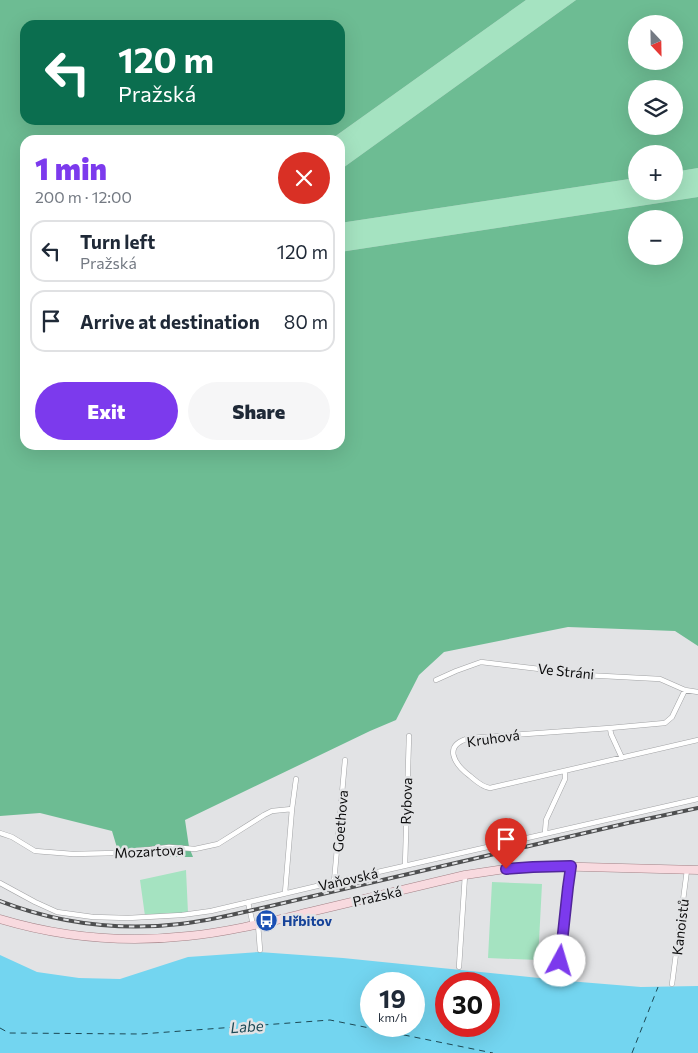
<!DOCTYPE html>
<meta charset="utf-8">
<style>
:root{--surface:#fff;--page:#f6f6f7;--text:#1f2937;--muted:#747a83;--line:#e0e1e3;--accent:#7c3aed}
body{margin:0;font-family:Commissioner,sans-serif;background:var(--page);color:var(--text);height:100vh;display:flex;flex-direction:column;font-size:19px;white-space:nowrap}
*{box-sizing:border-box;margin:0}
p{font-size:16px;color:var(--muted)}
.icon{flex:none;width:28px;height:28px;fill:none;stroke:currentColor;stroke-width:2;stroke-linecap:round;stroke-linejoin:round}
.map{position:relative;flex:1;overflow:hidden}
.side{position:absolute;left:20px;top:135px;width:325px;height:315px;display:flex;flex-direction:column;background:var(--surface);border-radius:15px;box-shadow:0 5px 20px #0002}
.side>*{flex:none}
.top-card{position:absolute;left:20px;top:20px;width:325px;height:105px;border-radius:15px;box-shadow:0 5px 20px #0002;background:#0b6e4f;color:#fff;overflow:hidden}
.needle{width:32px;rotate:158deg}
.controls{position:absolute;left:628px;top:15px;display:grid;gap:10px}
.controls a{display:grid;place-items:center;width:55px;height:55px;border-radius:50%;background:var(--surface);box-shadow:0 5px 20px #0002;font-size:25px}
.speed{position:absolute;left:360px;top:972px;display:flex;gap:10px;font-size:25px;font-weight:700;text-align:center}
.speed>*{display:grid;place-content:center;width:65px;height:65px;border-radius:50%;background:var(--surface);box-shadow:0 5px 20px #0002;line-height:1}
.speed small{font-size:12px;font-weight:400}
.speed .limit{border:8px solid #d22;background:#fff;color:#111}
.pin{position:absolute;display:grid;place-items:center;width:42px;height:42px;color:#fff;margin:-51px -21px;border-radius:50% 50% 50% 0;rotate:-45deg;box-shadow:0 0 5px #0007}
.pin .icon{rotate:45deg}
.me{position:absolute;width:55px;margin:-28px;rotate:6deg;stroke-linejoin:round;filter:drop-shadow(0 0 4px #0008)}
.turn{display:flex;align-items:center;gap:18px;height:105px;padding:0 15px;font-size:22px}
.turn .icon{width:65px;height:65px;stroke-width:2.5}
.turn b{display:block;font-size:35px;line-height:42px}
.round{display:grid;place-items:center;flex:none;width:52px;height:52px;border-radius:26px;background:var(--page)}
.head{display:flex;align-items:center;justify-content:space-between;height:85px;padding:0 15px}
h1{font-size:30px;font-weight:800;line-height:38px;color:var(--accent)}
.button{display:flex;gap:10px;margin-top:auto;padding:10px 15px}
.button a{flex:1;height:58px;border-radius:30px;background:var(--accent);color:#fff;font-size:20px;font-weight:800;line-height:58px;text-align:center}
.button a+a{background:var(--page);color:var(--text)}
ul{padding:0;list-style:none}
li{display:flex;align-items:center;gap:15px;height:62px;margin:0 10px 8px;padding:0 5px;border:2px solid var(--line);border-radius:15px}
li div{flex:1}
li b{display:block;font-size:19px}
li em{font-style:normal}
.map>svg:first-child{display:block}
</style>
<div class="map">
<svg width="698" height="1053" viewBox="0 0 698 1053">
<rect width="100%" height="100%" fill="#e2e3e5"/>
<path fill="#a5e3c1" d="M526,0h50l-236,170v-30h-10z
M698,168v29l-358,55v-29l296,-45v13h38v-19z
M186,870l2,43 -43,3 -5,-36z
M492,882l50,2 -4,76 -50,-2z"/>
<path fill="#6dbc93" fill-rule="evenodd" d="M0,0h526l-196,140h-305v305h315v-193l358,-55v449l-23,-15 -107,-4 -124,25 -25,23 -23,45 -26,11 -185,89 4,27 4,10h-19l-56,-6 -6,-20 -72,-18 -40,3zM25,25h315v95h-315zM636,219h38v37h-38z
M576,0h122v168l-24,4v-18h-38v24l-296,45v-53zM636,24h38v37h-38zM636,89h38v37h-38z"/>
<path fill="#73d5f0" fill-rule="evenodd" d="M259,952l84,6 225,23 73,6 57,-1v67h-698v-98l37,17 42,6 41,1 68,-22zM371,984h43v42h-43zM446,984h43v42h-43z"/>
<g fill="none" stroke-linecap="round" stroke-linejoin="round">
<path stroke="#1d4955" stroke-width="1" stroke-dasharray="6 5" stroke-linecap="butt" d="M0,1028l9,5 132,1 189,-14 163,33
M632,1053l26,-66"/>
<defs>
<path id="minor" d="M436,680l20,-9 25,-9 67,8 17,4 95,5 25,11 13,2
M610,728l55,-5 7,-6 13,-27
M622,758l-11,-24 -1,-6 -140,10c-28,7 -16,26 0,38 6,5 12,11 20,12l208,-48
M0,833l12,4 23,14 38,3 44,-1 52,-6 26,2 23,-5 46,-29 8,-4 20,-2
M545,833l1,-13 19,-41v-8
M405,866l4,-130
M334,882l11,-122
M0,883l35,19 22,10 36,5 35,1 54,-3 29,-4 123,-29 364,-83
M285,893l7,-84 4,-30
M248,902l5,23
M258,924l2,26
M459,967l6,-92
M559,979l9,-92 3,-21
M672,984l15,-114"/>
<path id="primary" d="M0,919c60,18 125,24 188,17 42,-4 84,-15 126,-25 50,-12 101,-24 151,-36l40,-6 41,-3 152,4"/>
</defs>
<use href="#minor" stroke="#a2a3a5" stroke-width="5.5"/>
<use href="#primary" stroke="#a38287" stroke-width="9"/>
<use href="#minor" stroke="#fff" stroke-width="4.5"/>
<use href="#primary" stroke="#f8dadf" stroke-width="8"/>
<defs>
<path id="rail" d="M0,901c57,22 119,30 180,23 28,-3 55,-10 82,-16l366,-85 70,-15"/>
</defs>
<use href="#rail" stroke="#4e4f50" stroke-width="4"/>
<use href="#rail" stroke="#e2e3e5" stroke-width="2" stroke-dasharray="5.5" stroke-linecap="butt"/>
</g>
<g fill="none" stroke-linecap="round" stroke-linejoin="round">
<defs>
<path id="route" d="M506,869l27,-2 38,-1 -3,21 -8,74"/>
</defs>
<use href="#route" stroke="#51269a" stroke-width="12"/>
<use href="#route" stroke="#7c3aed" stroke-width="9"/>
</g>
<defs>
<symbol id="bus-disc" viewBox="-11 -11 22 22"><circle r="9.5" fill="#1a4fb4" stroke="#e2e3e5"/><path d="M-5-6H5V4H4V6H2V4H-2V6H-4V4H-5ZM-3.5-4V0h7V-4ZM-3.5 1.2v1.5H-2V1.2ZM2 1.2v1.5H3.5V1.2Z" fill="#fff"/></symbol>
</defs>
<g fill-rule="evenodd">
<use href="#bus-disc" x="254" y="908" width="25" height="25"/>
</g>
<g text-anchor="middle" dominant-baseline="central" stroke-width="5" stroke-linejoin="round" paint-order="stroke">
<g font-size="14" fill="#0c0c0d" stroke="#e2e3e5">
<text transform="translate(566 671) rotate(6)">Ve Stráni</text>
<text transform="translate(493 738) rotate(-8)">Kruhová</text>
<text transform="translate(406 801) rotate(-88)">Rybova</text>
<text transform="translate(340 821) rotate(-85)">Goethova</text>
<text transform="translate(149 851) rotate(-3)">Mozartova</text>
<text transform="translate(348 879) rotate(-13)">Vaňovská</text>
<text transform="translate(377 896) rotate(-13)">Pražská</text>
<text transform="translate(680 927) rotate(-83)">Kanoistů</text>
</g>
<g font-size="14" font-weight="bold" fill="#164399" stroke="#e2e3e5" text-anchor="start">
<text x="282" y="920">Hřbitov</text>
</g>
<g font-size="15" font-style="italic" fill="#1d4955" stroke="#e2e3e5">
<text transform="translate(247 1026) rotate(-4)">Labe</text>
</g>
</g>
</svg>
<div class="controls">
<a><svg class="needle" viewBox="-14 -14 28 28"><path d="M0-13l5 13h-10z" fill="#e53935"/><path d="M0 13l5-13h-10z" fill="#747a83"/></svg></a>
<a><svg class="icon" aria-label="layers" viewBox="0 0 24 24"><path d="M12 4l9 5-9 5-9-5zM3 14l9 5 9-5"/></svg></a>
<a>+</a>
<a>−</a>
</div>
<div class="speed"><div>19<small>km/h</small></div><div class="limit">30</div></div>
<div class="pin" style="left:506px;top:869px;background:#d93025"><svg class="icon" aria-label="arrive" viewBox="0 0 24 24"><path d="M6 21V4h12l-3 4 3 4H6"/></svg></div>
<svg class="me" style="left:560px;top:961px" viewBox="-20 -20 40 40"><circle r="19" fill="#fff"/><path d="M0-13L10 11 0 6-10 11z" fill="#7c3aed"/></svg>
<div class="top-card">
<div class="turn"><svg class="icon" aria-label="left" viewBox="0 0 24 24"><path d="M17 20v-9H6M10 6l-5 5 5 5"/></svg><div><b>120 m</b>Pražská</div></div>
</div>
<section class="side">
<div class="head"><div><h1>1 min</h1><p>200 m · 12:00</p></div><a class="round" style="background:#d93025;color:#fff"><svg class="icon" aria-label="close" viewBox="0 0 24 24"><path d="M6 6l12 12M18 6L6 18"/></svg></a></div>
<ul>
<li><svg class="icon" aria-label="left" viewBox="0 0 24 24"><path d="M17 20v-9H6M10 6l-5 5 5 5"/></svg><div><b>Turn left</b><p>Pražská</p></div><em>120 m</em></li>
<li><svg class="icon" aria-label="arrive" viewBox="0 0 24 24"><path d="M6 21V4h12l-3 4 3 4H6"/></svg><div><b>Arrive at destination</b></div><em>80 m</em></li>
</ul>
<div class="button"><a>Exit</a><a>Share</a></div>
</section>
</div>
